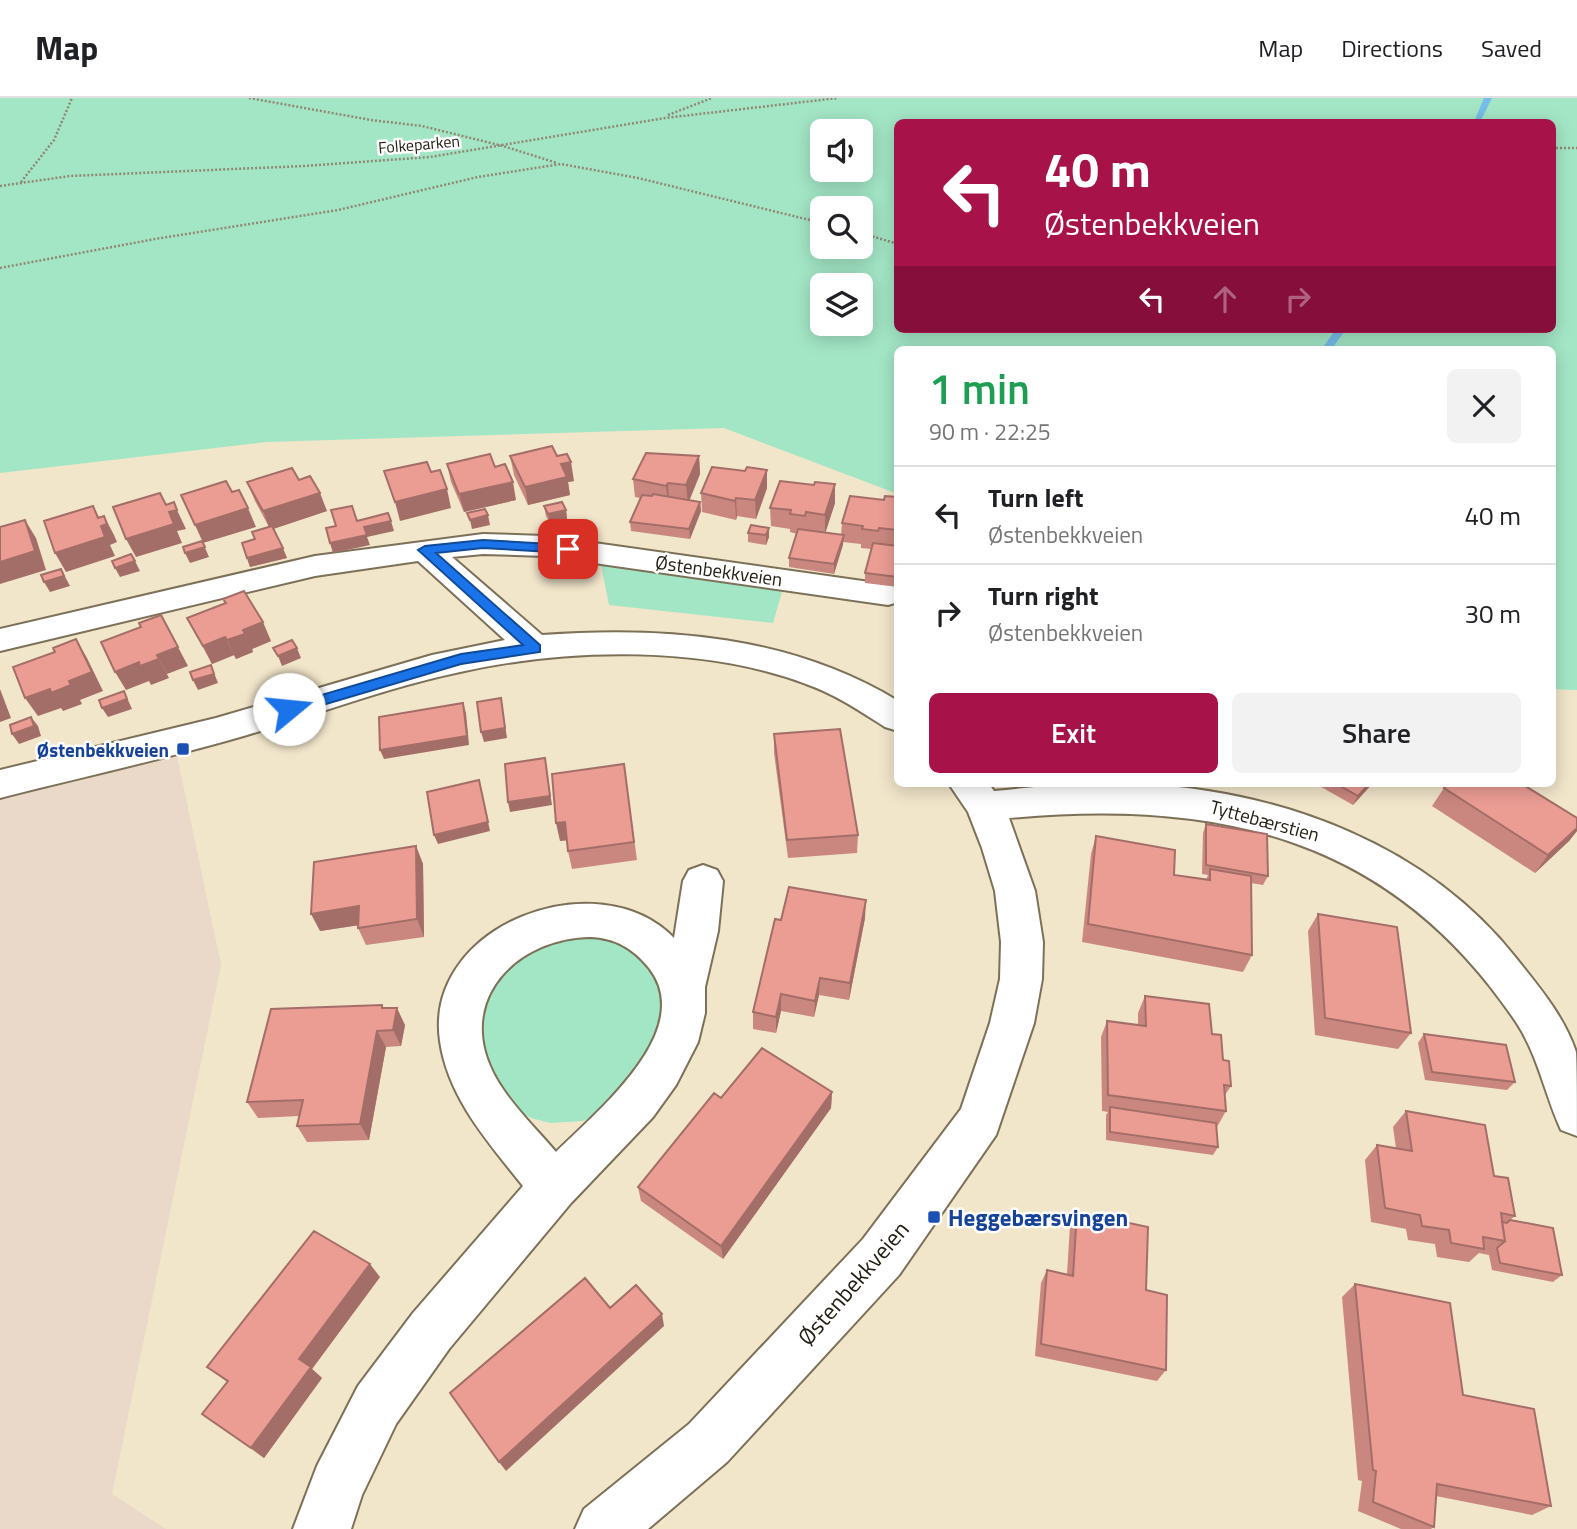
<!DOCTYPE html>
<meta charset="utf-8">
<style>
:root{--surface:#fff;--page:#f2f2f2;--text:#202124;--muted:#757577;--line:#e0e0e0;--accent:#a71249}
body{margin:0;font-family:"Titillium Web",sans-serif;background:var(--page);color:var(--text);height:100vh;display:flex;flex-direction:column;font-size:26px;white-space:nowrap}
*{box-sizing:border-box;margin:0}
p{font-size:23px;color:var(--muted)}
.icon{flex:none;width:38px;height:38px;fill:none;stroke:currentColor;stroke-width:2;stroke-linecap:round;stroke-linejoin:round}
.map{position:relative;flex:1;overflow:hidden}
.drawer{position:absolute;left:894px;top:248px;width:662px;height:441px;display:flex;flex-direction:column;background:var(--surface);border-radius:10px;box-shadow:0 4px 18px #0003}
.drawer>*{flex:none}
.hud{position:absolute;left:894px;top:21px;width:662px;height:214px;border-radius:10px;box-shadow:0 4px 18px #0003;background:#a71249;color:#fff;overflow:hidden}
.controls{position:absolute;left:810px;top:21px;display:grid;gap:14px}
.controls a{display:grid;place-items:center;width:63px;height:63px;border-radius:10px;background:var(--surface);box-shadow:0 4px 18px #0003;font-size:35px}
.pin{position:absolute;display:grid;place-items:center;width:60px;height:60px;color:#fff;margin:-30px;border-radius:14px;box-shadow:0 4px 10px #0006}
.me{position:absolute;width:77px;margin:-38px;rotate:73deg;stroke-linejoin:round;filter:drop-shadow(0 0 5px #0008)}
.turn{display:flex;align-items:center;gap:24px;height:147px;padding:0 35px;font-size:32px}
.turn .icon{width:91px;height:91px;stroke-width:2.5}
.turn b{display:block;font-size:49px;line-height:60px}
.lanes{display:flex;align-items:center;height:66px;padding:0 35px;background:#0003;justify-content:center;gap:35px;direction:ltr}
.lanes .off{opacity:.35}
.round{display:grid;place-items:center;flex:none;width:74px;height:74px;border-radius:10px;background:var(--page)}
.head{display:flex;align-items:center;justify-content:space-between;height:119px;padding:0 35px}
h1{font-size:42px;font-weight:600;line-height:52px;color:#1e9e55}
.action{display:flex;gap:14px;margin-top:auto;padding:14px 35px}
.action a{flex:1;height:80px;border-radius:10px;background:var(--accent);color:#fff;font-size:28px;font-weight:600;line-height:80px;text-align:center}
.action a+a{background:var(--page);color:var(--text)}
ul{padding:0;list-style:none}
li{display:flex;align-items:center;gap:21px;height:98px;padding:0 35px;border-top:2px solid var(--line)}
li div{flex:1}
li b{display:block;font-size:26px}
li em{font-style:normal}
header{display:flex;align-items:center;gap:42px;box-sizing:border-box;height:98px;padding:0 35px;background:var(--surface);border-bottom:2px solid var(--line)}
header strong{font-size:33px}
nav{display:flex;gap:38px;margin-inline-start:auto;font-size:24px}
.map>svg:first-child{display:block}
</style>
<header>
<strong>Map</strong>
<nav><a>Map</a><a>Directions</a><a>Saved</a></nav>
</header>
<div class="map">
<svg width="1577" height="1431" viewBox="0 0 1577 1431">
<rect width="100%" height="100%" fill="#f1e5ca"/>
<path fill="#ead9c8" d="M177,658l44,209 -109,529 54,35h-166v-734z"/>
<path fill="#a3e6c6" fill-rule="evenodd" d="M0,0h1577v592l-25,-1v-339h-654v144l-174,-66 -458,14 -266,31zM898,24h654v207h-654zM822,33h39v39h-39zM861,110v39h-39v-39zM822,187h39v39h-39z
M600,462l184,25 -11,38 -164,-18z
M564,832l62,9 34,40 4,29 -15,48 -51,59 -15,6 -33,2 -19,-5 -15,-9 -29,-38 -10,-65 37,-56z"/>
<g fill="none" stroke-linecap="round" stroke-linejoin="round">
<path fill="#76bde9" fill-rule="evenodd" d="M1484,0h8l-12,24h-6z
M1336,231h10l-15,21h-10z"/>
<defs>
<path id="minor" d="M483,436l62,2 353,50v16l-10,3 -343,-49 -62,-2 -31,3 90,78c123,-9 249,1 356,66v30l-13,-4c-25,-16 -50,-33 -79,-43 -103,-39 -239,-36 -346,-12 -72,15 -142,42 -213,63 -82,24 -165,42 -247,63v-28l216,-52 216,-63 73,-15 -87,-79 -103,15 -315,75v-22l315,-73z
M949,686h40l5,7c50,-5 99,-10 149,-7 141,8 284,61 373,174 23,29 48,58 60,94 1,17 1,64 1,84l-16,-6c-16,-35 -23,-75 -45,-108 -124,-185 -295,-223 -507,-204l26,73 8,51 -1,37 -8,44 -38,112 -97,140 -172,187 -79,67h-73l9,-20 105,-85 174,-185 98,-130 29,-86 10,-44 1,-37 -6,-51 -13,-43 -14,-36z
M703,767l14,5 6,11 -5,50 -13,56v26l-7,29 -22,43 -23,32 -82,86 -122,146 -53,75 -34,71 -11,34h-58l24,-63 41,-80 55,-73 110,-127c-34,-43 -75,-88 -83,-145 -17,-117 159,-181 234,-103l9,-57 6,-11zM590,839c25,1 43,11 59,31 49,62 -53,144 -93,184 -22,-26 -53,-55 -66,-86 -31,-72 31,-128 100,-129z"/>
</defs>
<use href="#minor" stroke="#7c7158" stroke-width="4"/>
<path stroke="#908874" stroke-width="2.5" stroke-dasharray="2 2" stroke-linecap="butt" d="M249,0l122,22 51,6 81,20 54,17
M668,17l44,-17
M1552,50h25
M21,84l33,-42 18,-42
M0,88l70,-10 234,-10 126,-9 235,-39 173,-20
M861,135l37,11
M0,170l155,-29 183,-29 140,-33 83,-13 77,14 184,45"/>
<use href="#minor" fill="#fff" fill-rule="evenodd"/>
</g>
<path fill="#ca877f" d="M510,358h47l17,25 -6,1 2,13 -42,10 -14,-30z
M699,358l1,18 -11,26 11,2 1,9 -11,28 -59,-8 -1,-9 10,-24 -5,-1 -2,-18z
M447,366l48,3 21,33 -52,12 -13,-30z
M767,372v18l-11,31 -19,-3 -1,4 -34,-8 -1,-19 44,-22z
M299,382l28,31 -54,18 14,29 -37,9 -3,-9 8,-19 14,-12 -14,-26 -8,-19z
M898,399v44l-1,5h1v41l-33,-4v-10l6,-24 -10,-1v-4l-18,-2 -9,32 -45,-7v-9l8,-24 -7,-2v-3l-19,-3 -1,-18 65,-5 -10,30 16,2 1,-12 42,-23z
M544,408l22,4 1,9 -17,4 -4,-7z
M769,430v9l-3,8 -18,-3v-9z
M187,520l84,23 -19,8 1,3 -17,7 -2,-4 -22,9z
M774,636l84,101 -1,18 -69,5 -14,-105z
M624,666l13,96 -65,9 -4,-18 -1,-11 -7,1z
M1316,686h56l-19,21z
M1444,690l133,30v13l-8,10 -34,32 -103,-67z
M1206,726l62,52 -5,9 -12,-2 1,72 -9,17 -161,-30 9,-88 5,-18 78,39 32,5 2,-5 -6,-1 1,-41z
M416,748l7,18 1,73 -58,8 -8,-17v-3l-38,6z
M1318,816l93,119 -13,16 -83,-14 -7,-104z
M865,820l-16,82 -30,-5 -5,22 -33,-6 -5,22 -23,-4v-17l28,-92z
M1145,898l67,38 11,26 8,26 -6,9 1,16 -9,16 1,20 -5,8 -107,-15v-25l2,-3 -6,-1 -1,-74 6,-16 31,4v-12z
M382,907l2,3 21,17 -4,21 -15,1 -17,93 -62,2 -10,-16 2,-10 -41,2 -11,-16z
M1424,936l91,48 -8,8 -82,-10 -7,-37z
M832,994l-1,16 -108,151 -82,-58 -3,-14 83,-89z
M1406,1013l88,65 21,40 -5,4 52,55 -9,7 -61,-12 -3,-15 -10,-2 -10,9 -32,-5 -2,-13 -27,-4 -2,-11 -35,-7 -6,-62 12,-15 19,3 -3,-21z
M1077,1114l69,78 20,80 -9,11 -122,-25 6,-73 6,-13 20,4 3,-48z
M380,1179l-68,92 10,9 -58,80 -62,-44 25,-32 -20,-15z
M1355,1186l108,111 88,111 -19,9 -96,-19 -2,31 -3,2h-30l-43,-18 4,-30 -4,-1 -16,-183z"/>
<path fill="#a46e68" d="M699,358l1,18 -12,30 -2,-19z
M571,364l3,19 -6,1 2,13 -42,10 -3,-18 36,-23z
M767,372v18l-11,31 -1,-19z
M513,384l3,18 -52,12 -5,-18z
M668,385l1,18 -1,4 -2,-19z
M835,386v19l-10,31v-19z
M447,391l4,19 -51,13 -5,-19z
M320,395l7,18 -57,19 -7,-19z
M736,400l1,18 -1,4 -1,-19z
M700,404l1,9 -11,28 -1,-10z
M93,408l10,19 1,-9 10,19 3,7 -7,3 5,11 -49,16 -11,-19z
M248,410l8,19 -53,16 6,14 -19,6 -5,-10 20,-6 -10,-22z
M177,412l9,19 -9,2 5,12 -46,14 -10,-18 43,-27z
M566,412l1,9 -17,4 -2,-9z
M488,417l2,10 -18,4 -2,-9z
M25,422l11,18 10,32 -46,14v-22z
M391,423l3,10 -27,6 3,8 -37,8 -3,-10 34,-16z
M769,430v9l-3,8v-10z
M844,437l-1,10 -9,29v-10z
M283,450l4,10 -37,9 -3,-9z
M135,463l5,10 -20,6 -5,-9z
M61,471l9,17 -20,6 -6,-10z
M263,524l8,19 -19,8 1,3 -17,7 -9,-19 16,-10z
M225,539l9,18 -22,9 -9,-18z
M76,541l11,19 16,33 -23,9 2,4 -19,7 -2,-3 -23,8 -13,-18 44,-17z
M178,549l10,19 -21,8 -10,-19z
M297,550l4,10 -19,8 -4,-10z
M159,561l10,19 -18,7 -2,-4 -23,9 -11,-18 24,-10z
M211,567l7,18 -20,7 -5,-10z
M0,591l11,29 -11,4z
M124,593l8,18 -24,8 -6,-9z
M501,600l6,40 -23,4 -3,-10z
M463,605l3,10 3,32 -85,14 -4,-9z
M31,619l7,9 3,10 -22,8 -7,-10z
M545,660l7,47 -42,7 -2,-10z
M479,682l11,51 -52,13 -4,-9z
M1369,686h3l-19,21 5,-9z
M565,724l4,18 -9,1 -4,-18z
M1577,730v3l-8,10 -34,32 13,-18z
M416,748l7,18 1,73 -7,-18z
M866,802l-1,18 -16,82 1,-17z
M359,808l8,18 -47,7 -9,-17z
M820,880l-1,17 -5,22 1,-16z
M781,896v17l-5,22v-16z
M397,910l8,17 -4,21 -8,-16z
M377,933l9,16 -17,93 -9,-16z
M832,994l-1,16 -108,151 -2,-13z
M370,1166l10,13 -68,92 10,9 -58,80 -13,-10 48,-89z
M662,1216l2,12 -158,145 -7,-9z"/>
<path fill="#eb9d94" stroke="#a46e68" stroke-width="2" d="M552,348l5,10 10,-2 4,8 -10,2 6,13 -42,10 -15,-31z
M646,355l53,3 -13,29 -18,-2 -2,3 -33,-7z
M490,356l5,13 10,-3 8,18 -54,12 -12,-30z
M427,364l4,10 9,-2 7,19 -52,13 -11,-31z
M712,369l33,4 2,-4 20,3 -12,30 -19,-2 -1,3 -34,-8z
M292,370l7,12 11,-4 10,17 -57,18 -16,-29z
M226,383l6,11 7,-2 9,18 -53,17 -14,-30z
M780,383l34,4 1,-3 20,2 -10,31 -19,-3 -1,4 -15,-2 1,-4 -21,-2z
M160,395l6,12 8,-3 3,8 -8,2 5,12 -48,15 -13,-32z
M653,396l47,8 -11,27 -59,-7 12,-27 10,1z
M850,398l34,4 1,-4 13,1v33l-19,-2 -1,3 -16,-2 1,-3 -21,-3z
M562,404l4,8 -18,4 -4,-8z
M93,408l5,12 6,-2 3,8 -6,2 4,11 -50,16 -11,-32z
M352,408l5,15 31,-8 3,8 -27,6 3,8 -37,8 -4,-15 10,-2 -5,-16z
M485,411l3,6 -18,5 -3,-7z
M25,422l10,31 -35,11v-35z
M751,427l18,3 -3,7 -18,-2z
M272,428l11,22 -36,10 -5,-15 13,-4 -3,-7z
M798,431l46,6 -10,29 -45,-6z
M202,443l3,6 -20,6 -2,-6z
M873,445l25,3v31l-33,-4z
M131,456l4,7 -20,7 -3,-7z
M61,471l3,7 -20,6 -3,-7z
M244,493l19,31 -20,8 2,4 -18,6 -2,-3 -22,9 -16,-28 39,-15 -3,-4z
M161,517l17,32 -21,8 2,4 -19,7 -1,-4 -24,10 -14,-30 40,-15 -2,-4z
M76,541l16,33 -23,9 2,4 -20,8 -1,-4 -25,9 -12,-31 42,-15 -2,-4z
M292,542l5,8 -19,8 -5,-8z
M211,567l3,9 -21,6 -3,-8z
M124,593l3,8 -25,9 -3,-8z
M501,600l4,30 -24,4 -4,-30z
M463,605l4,33 -87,14 -1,-33z
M31,619l3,9 -22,8 -2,-9z
M840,631l18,106 -71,5 -13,-106z
M545,660l5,38 -42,6 -3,-38z
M624,666l10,78 -66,9 -3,-29 -9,1 -4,-49z
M479,682l9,42 -54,13 -7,-43z
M1337,686h32l-11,12z
M1448,686h74l55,34v10l-29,27 -104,-67z
M1206,726l61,10 1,42 -62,-11z
M1096,738l79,14 -1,25 36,5v-11l41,7 1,79 -164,-31z
M416,748l1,73 -59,9 1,-22 -48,8 3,-52z
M789,789l77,13 -16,83 -30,-5 -5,23 -34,-7 -5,23 -23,-5 22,-93 6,1z
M1318,816l79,13 14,106 -86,-15z
M1145,898l64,8 3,30 9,1 2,25 6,1 2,25 -7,-1 2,26 -118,-16 -1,-74 39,5z
M382,907v3h15l-4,22 -16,1 -17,93 -63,2 6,-26 -56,2 24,-93z
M1424,936l82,11 9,37 -83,-10z
M762,950l70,44 -111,154 -83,-59 76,-94 7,5z
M1110,1009l106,16 2,24 -108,-15z
M1406,1013l79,14 9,51 14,2 7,38 -14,-3 4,28 -22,-4 1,12 -33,-6 -2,-13 -27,-4 -2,-11 -35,-7 -8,-63 35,6z
M1077,1114l71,15 -2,63 21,5 -1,75 -125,-26 6,-74 26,6z
M1510,1122l43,8 9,47 -62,-12 -3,-15 8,-7 -3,-19 5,1z
M314,1133l56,33 -71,95 12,8 -60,81 -49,-34 26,-33 -21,-14z
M585,1180l25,30 26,-23 26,29 -163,148 -49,-69z
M1355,1186l95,19 13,92 71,14 17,97 -114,-22 -3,43 -61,-25 3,-31 -3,-1z"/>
<path fill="#1a73e8" stroke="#114b97" stroke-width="2" d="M483,442l85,5 6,4 -6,4 -85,-5 -47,5 104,92v7l-79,12 -172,51 -5,-2 -2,-4 2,-3 177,-52 62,-9 -105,-95 7,-4z"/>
<g fill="#1a4fb4" stroke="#fff" stroke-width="2.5">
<rect x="176" y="644" width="14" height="14" rx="3.5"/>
<rect x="927" y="1112" width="14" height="14" rx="3.5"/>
</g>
<g text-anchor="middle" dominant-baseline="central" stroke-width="5" stroke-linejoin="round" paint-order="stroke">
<g font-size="16" fill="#242015" stroke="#fff">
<text transform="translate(419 46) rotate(-5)">Folkeparken</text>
</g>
<g font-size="19" fill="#242015" stroke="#fff">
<text transform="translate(719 472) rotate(8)">Østenbekkveien</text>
<text transform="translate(1265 722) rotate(15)">Tyttebærstien</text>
</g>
<g font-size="19" font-weight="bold" fill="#164399" stroke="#fff" text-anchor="end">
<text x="169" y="651">Østenbekkveien</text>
</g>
<g font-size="23" font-weight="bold" fill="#164399" stroke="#fff" text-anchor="start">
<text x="948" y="1119">Heggebærsvingen</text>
</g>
<g font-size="23" fill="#242015" stroke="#fff">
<text transform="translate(853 1185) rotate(-49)">Østenbekkveien</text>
</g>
</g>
</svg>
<div class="controls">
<a><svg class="icon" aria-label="sound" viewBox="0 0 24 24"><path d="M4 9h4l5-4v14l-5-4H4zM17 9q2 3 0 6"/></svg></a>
<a><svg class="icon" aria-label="search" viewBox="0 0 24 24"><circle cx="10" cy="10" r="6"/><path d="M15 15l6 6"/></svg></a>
<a><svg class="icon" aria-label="layers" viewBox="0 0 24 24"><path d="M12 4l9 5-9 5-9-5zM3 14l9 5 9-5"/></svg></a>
</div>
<div class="pin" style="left:568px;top:451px;background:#d93025"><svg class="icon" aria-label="arrive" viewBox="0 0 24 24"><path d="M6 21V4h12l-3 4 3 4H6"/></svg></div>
<svg class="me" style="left:289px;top:611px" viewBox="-20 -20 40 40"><circle r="19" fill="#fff"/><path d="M0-13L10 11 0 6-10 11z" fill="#1a73e8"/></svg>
<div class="hud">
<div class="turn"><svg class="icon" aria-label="left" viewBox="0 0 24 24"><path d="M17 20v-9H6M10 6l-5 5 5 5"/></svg><div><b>40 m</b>Østenbekkveien</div></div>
<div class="lanes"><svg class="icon" aria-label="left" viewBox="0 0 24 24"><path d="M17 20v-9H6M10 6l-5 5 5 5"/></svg><svg class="icon off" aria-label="ahead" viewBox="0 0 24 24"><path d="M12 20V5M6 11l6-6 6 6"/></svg><svg class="icon off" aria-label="right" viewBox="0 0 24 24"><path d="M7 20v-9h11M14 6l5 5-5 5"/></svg></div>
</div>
<section class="drawer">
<div class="head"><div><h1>1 min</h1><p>90 m · 22:25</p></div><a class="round"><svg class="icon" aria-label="close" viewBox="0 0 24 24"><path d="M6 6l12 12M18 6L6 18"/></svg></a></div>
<ul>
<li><svg class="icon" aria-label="left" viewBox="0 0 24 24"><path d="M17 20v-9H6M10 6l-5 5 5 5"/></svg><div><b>Turn left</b><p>Østenbekkveien</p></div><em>40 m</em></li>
<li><svg class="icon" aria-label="right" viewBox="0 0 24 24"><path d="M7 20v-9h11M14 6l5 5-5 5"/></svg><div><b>Turn right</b><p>Østenbekkveien</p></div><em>30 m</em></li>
</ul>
<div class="action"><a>Exit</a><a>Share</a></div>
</section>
</div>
